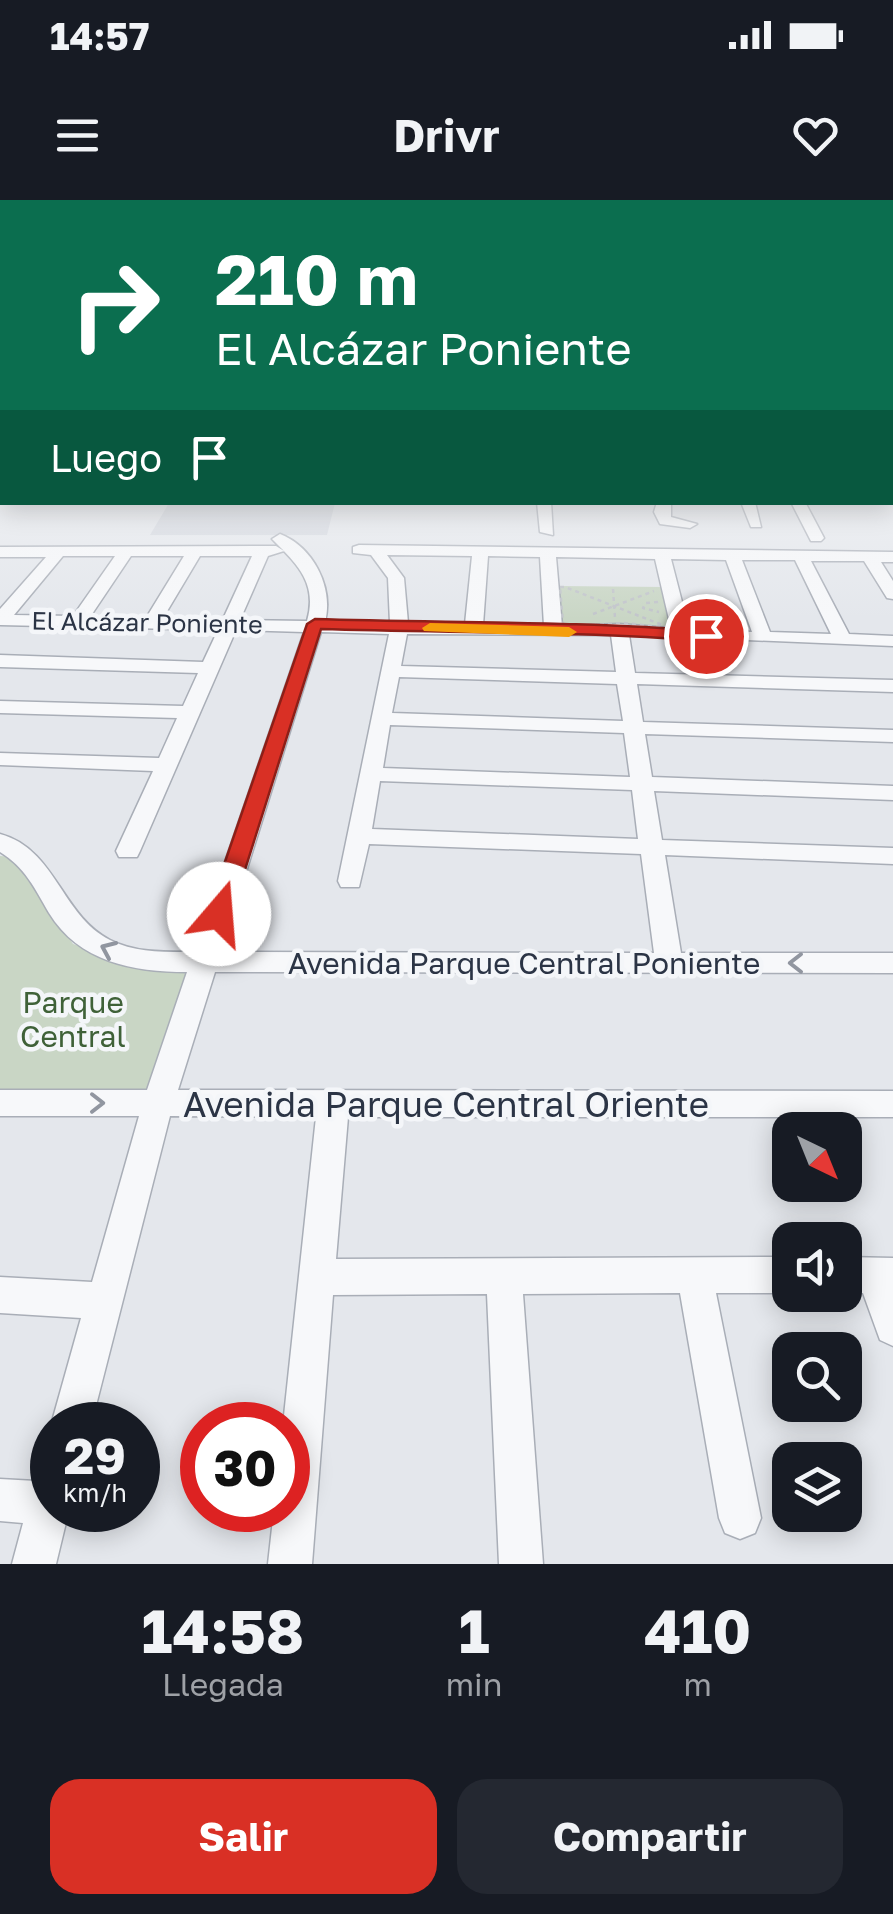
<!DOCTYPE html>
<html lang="es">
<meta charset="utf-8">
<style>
:root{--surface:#171b24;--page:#242831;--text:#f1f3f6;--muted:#9ea1a6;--accent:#d93025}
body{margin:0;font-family:"Golos Text",sans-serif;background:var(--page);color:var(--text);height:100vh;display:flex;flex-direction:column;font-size:38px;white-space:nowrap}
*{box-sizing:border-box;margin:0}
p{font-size:32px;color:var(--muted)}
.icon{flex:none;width:55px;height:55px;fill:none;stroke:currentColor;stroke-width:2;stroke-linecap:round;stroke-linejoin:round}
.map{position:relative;height:1364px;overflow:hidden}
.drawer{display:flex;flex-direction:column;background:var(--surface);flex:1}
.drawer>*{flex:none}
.top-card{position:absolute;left:0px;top:0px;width:895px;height:305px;box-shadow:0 5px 25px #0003;background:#0b6e4f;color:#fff;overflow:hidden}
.needle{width:65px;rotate:137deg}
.buttons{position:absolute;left:772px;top:912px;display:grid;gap:20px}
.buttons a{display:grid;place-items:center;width:90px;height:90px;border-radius:20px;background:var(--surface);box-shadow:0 5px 25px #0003;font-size:50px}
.speed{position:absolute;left:30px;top:1202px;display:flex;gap:20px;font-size:50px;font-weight:700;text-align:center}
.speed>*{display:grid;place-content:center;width:130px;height:130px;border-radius:50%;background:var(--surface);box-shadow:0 5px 25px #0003;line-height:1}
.speed small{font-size:25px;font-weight:400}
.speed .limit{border:15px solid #d22;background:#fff;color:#111}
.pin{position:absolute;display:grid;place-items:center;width:85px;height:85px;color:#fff;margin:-42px;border:5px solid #fff;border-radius:50%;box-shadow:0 2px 10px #0007}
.me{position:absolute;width:110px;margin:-55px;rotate:18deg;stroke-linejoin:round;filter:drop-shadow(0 0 8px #0008)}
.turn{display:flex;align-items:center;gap:35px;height:210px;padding:0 50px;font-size:45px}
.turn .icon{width:130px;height:130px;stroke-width:2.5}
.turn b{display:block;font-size:70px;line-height:85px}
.then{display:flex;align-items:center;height:95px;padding:0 50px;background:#0003;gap:20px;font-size:38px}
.eta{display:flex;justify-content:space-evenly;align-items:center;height:170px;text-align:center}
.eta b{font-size:60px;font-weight:700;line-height:70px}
.action{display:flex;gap:20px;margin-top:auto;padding:20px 50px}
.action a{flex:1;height:115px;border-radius:30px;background:var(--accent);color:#fff;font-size:40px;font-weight:700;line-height:115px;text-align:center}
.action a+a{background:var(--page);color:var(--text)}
.status{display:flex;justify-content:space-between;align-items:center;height:70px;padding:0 50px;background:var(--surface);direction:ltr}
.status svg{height:28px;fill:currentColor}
header{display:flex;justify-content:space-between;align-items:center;height:130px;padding:0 50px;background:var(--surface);font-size:45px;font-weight:700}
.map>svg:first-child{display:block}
</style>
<div class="status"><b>14:57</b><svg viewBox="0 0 49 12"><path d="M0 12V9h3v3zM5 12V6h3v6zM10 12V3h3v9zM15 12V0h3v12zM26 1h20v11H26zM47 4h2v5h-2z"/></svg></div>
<header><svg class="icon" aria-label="menu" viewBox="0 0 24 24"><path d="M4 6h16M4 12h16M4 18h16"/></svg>Drivr<svg class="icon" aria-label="heart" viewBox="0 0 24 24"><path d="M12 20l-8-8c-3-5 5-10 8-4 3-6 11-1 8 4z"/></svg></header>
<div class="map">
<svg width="893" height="1364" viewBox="0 0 893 1364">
<rect width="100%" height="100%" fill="#e4e7ec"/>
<path fill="#d2d6de" d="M169,303h166l-8,32h-177z"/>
<path fill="#c9d6c5" d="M558,386l107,1 9,40 -7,3 -49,-7 -52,4 -5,-5z
M0,656l13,1 19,21 41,66 68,21 51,2 -47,125h-145z"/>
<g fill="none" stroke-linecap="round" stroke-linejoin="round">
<defs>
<path id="minor" d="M892,238h1v8h-1z
M892,277h1v8h-1z
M537,302h14l2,33 -13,-3z
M657,302h14v15l26,7 -7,4 -30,-4 -6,-12z
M741,302h14l6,25h-10z
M791,302h14l19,36 -3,3h-10z
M280,334c33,13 54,53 45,88l65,1 -2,-45 -17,-23 -18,-2v-6l6,-2 534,7v10h-12l12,19v18l-6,-1 -23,-37h-53l38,73 44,2v10l-264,-11 6,38 258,7v12l-256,-8 6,38 250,8v12l-248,-8 7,43 241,9v14l-239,-9 8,49 231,8v16l-228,-9 16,98h212v20l-678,-1 -37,118 715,1v26h-545l-12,142 454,-2v36h-74l45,225 -6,15 -15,6 -15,-6 -6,-15 -39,-225 -157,1 20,270h-44l-12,-270 -154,1 -21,269h-44l6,-54h14v-85h-5l33,-308 -146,-1 -79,309h-39v4l-1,-4 30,-107 -81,-5v-36l92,5 47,-166h-139v-26h147l40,-118c-54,0 -108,-10 -138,-59 -14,-24 -24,-46 -49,-61v-18c56,15 61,81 110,106 26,13 55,12 84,12l110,-320 -68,-2 -96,221 -3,6h-18l-3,-6 37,-80 -153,-6v-12l159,5 18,-40 -177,-5v-12l183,5 15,-33 -198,-6v-12l203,7 15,-32 -218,-5v-16l46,-52h-46v-10l276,-1 8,5 -16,5 -28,64 67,1c11,-38 -10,-57 -35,-82zM387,355l85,1 -7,68 -57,-1 -4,-45zM63,356h52l-42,60 -59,-1zM131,356h53l-38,62 -56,-1zM200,356h52l-29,63 -60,-1zM488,356l52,1 4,69 -61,-1zM556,357l99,2 16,69 -52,-4 -57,2zM671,359l55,1 26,72 -63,-3zM742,360h53l36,74 -61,-2zM321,432l68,2 -51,247 3,6h18l10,-43 272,10 13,99 -433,-1zM407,434l204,1 5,37 -215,-6zM399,477l218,7 6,37 -231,-8zM390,525l234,8 6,44 -247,-9zM380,581l252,9 6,49 -266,-10z
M845,1057l48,1v88l-13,-6 -17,-47h-18z
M52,1271v39h17l-13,54h-44l11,-41 -23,-2v-42l36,2z"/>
</defs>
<use href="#minor" stroke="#a9aeb7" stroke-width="3"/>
<path stroke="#c2c5cb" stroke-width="2.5" stroke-dasharray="4 4" stroke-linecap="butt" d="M560,387h5l105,41 -46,-5 -57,3 -4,-2z
M613,389l2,29
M658,402l-12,1 -3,5 16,4
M593,414l61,-23"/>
<use href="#minor" fill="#f7f8fa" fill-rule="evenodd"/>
</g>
<defs><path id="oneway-chevron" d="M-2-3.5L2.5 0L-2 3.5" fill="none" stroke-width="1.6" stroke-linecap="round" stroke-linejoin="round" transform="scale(2.5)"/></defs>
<g stroke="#9196a0">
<use href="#oneway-chevron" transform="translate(108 749) rotate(-156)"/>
<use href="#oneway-chevron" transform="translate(796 763) rotate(-180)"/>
<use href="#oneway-chevron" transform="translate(97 903)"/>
</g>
<linearGradient id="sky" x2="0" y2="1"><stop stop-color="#8bb4dd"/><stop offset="0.54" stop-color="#f3f4f6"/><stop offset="1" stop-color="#f3f4f6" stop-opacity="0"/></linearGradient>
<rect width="893" height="419" fill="url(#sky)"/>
<path fill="#d93025" stroke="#8d1f18" stroke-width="2.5" d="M315,419c129,4 262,2 391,12l8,5 -8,5c-127,-10 -257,-8 -385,-12l-90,285 -4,6h-16l-4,-6 100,-290z"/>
<path fill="#f59e0b" d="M430,423l139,4 8,5 -8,5 -145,-6 -2,-3z"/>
<g text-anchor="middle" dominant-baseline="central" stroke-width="9" stroke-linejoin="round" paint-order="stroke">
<g font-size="25" fill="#2b3445" stroke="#f4f6f9">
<text transform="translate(147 422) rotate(1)">El Alcázar Poniente</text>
</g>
<g font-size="30" fill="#2b3445" stroke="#f4f6f9">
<text x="524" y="763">Avenida Parque Central Poniente</text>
</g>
<g font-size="30" fill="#3f6138" stroke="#f4f6f9">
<text x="73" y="802">Parque<tspan x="73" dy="34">Central</tspan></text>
</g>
<g font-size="35" fill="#2b3445" stroke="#f4f6f9">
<text x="446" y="904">Avenida Parque Central Oriente</text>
</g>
</g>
</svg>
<div class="buttons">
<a><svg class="needle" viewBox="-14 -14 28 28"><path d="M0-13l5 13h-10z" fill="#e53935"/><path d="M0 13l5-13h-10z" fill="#9ea1a6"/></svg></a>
<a><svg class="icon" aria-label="sound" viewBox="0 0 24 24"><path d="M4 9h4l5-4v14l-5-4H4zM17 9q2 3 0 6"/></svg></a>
<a><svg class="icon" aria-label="search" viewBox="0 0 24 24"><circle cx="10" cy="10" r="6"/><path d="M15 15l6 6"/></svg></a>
<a><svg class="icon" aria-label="layers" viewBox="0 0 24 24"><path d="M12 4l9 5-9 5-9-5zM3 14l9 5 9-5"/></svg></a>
</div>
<div class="speed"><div>29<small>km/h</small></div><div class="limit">30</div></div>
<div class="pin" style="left:706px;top:436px;background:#d93025"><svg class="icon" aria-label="arrive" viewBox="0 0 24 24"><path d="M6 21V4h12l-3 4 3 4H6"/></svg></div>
<svg class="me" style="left:219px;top:714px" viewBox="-20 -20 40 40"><circle r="19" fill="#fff"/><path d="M0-13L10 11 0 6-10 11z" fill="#d93025"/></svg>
<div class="top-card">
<div class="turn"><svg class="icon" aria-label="right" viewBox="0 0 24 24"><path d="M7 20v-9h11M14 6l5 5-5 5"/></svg><div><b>210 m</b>El Alcázar Poniente</div></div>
<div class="then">Luego<svg class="icon" aria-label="arrive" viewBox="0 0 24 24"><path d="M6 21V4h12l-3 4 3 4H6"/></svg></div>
</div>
</div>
<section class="drawer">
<div class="eta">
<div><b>14:58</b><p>Llegada</p></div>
<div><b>1</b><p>min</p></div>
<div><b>410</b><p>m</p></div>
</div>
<div class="action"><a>Salir</a><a>Compartir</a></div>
</section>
